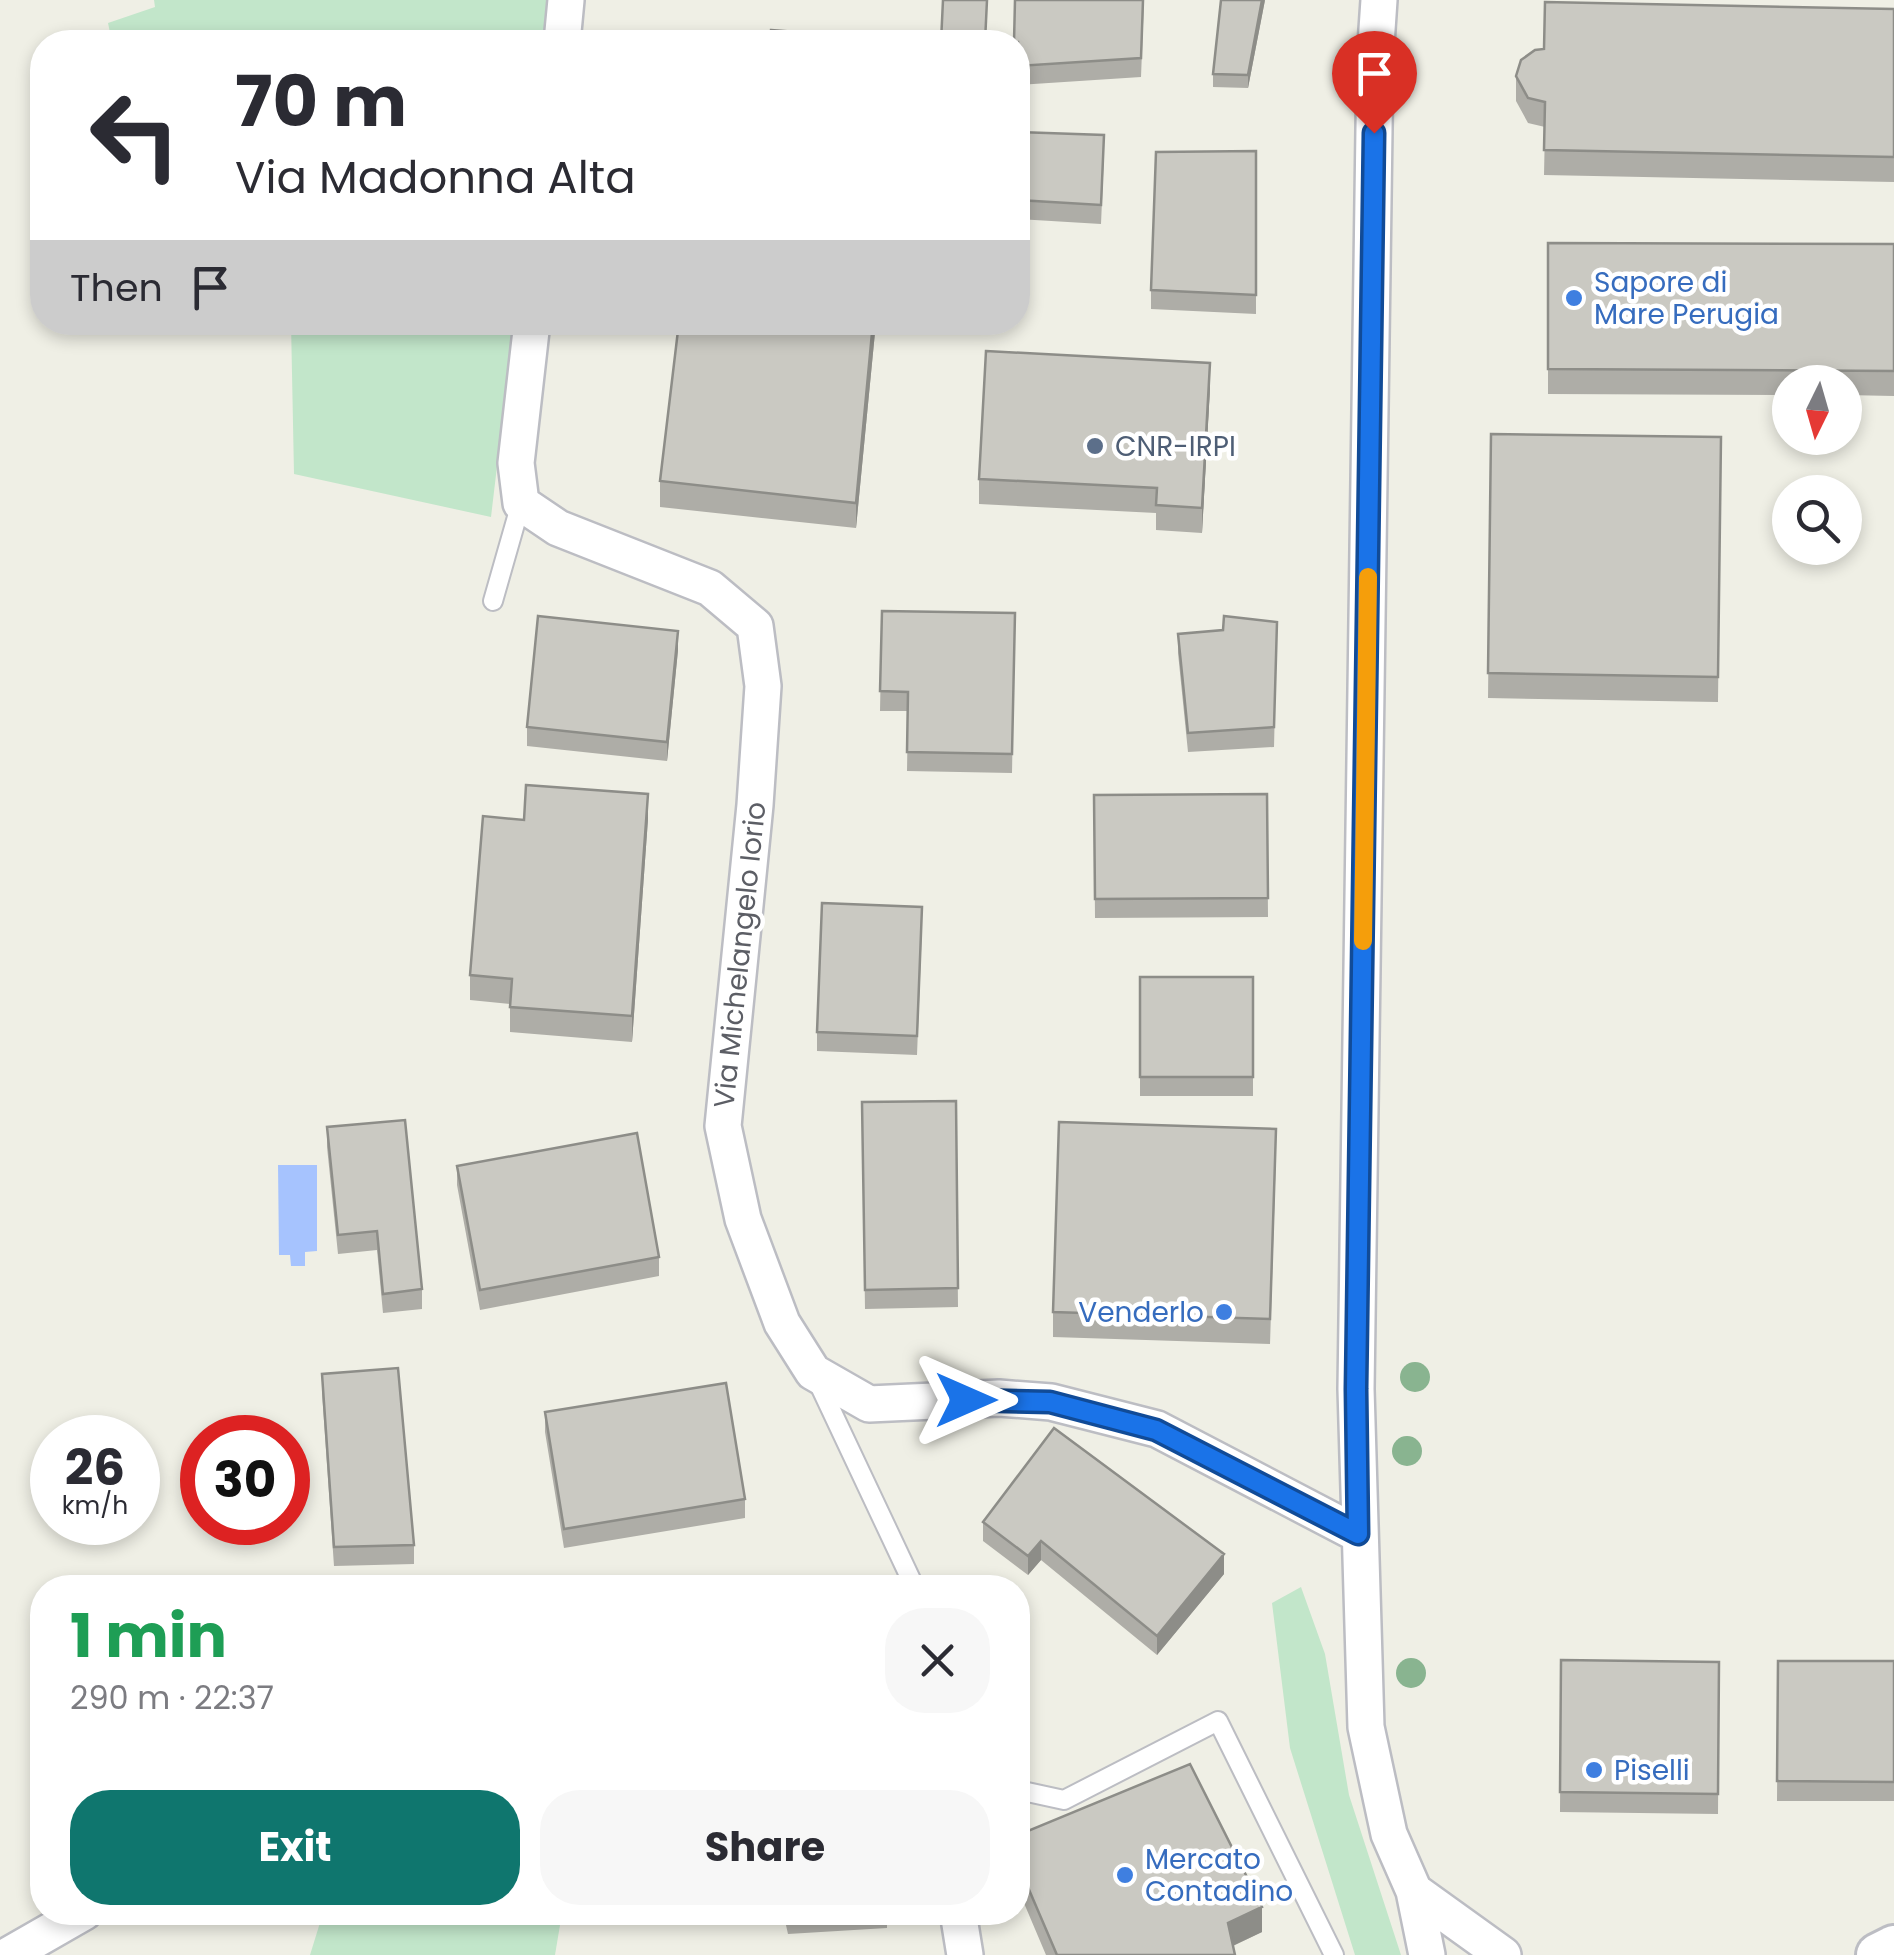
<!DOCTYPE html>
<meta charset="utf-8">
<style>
:root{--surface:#fff;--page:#f7f7f7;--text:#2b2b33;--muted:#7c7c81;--accent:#0f766e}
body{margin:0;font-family:Poppins,sans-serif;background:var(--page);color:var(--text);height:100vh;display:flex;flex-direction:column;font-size:38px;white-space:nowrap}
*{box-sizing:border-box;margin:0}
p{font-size:32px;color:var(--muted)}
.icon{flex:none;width:55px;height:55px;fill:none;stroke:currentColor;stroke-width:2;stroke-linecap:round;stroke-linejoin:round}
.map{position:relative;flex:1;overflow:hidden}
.side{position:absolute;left:30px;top:1575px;width:1000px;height:350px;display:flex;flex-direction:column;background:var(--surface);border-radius:40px;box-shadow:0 5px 15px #0003}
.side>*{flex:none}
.hud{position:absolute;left:30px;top:30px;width:1000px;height:305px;border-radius:40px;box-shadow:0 5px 15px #0003;background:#fff;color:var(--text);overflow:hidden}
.needle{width:65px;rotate:185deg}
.controls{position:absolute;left:1772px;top:365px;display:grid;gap:20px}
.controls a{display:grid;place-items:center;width:90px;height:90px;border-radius:50%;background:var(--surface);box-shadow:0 5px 15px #0003;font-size:50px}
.speed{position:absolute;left:30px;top:1415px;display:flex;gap:20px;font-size:50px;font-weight:700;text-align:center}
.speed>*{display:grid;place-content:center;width:130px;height:130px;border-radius:50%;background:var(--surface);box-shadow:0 5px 15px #0003;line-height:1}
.speed small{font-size:25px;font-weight:400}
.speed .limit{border:15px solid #d22;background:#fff;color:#111}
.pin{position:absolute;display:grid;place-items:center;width:85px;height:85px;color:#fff;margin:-102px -42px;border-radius:50% 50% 50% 0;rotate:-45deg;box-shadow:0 0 10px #0007}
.pin .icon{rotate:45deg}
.me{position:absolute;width:110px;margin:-55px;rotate:90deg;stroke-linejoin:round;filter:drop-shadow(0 0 8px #0008)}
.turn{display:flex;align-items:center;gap:35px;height:210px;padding:0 40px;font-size:45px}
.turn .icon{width:130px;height:130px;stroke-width:2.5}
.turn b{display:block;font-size:70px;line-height:85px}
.then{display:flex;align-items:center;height:95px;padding:0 40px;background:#0003;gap:20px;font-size:38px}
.round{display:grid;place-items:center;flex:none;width:105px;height:105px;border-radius:40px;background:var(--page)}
.head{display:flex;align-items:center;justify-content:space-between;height:170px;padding:0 40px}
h1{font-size:60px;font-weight:700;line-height:75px;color:#1e9e55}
.cta{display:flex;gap:20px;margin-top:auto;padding:20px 40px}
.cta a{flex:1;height:115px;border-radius:40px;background:var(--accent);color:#fff;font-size:40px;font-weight:700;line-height:115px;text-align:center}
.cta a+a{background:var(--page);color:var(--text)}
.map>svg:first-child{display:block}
</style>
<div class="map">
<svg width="1894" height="1955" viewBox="0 0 1894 1955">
<rect width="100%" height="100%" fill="#efefe5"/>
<path fill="#c2e6ca" d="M154,0h400l-5,42h-437l-4,-19 47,-16z
M291,323h223l-23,194 -197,-43z
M1301,1587l24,67 24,141 52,160h-46l-65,-207 -18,-145z
M323,1913v-1l239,1 -7,42h-245z"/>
<path fill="#a6c3fe" d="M278,1165h39v86l-12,1v14h-14l-1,-11h-11z"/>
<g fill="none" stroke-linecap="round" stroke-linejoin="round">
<defs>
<path id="service" d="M493,601l28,-98
M817,1380l98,208
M1018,1790l46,10 154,-79 116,234"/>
<path id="minor" d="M1379,0l-4,59 -19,1330 10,338 23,107 25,57 13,64
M562,42l4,-42
M532,322l-16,141 5,40 37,25 152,60 45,38 8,60 -8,119 -32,321 20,93 39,104 31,49 56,32 130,-6 52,4 106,27 201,105
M1414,1891l89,64
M958,1912l7,43
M9,1955l75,-43"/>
<path id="tertiary" d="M1878,1955l16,-8"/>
</defs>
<use href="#service" stroke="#bcbdc3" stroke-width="22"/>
<use href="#minor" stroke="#bcbdc3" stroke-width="40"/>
<use href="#tertiary" stroke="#bcbdc3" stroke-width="48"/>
<use href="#service" stroke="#fff" stroke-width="18"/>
<use href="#minor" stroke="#fff" stroke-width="35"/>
<use href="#tertiary" stroke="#fff" stroke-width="42"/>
</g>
<g fill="#89b490">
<circle cx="1415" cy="1377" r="15"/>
<circle cx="1407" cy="1451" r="15"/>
<circle cx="1411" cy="1673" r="15"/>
</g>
<path fill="#aeada7" d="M1144,0l-3,77 -123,8v-43z
M1265,0l-17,88 -35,-1v-13z
M1894,9v173l-350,-7 1,-48 -17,-4 -12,-22v-25z
M1018,132l86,22 -3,70 -83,-5z
M1256,151v163l-105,-5v-19z
M1548,243l346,1v152l-49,-1v-13h-55v13l-242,-1z
M679,322h197l-20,206 -196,-21v-26z
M1210,388l-8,145 -46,-3v-17l-177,-9v-25z
M1491,434l230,3 -3,265 -230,-4z
M882,611l133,2 -3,160 -105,-2 1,-60h-28z
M1277,622l-3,125 -86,5 -10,-99v-19l45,-4z
M678,650l-11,111 -140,-15v-19z
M1267,794l1,123 -173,1 -1,-123z
M648,819l-16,223 -122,-10v-28l-40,-4v-25z
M922,927l-5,128 -100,-4v-19z
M1140,977h113v119h-113z
M956,1101l2,206 -93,2 -3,-207z
M327,1127l95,162v20l-39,4 -6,-63 -39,4 -11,-107z
M1276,1154l-6,190 -217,-7v-25z
M457,1166l202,91v19l-179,34 -23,-125z
M322,1374l92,171v19l-80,2 -12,-173z
M545,1412l200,87v19l-181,30 -19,-116z
M983,1522l241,52 -67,81 -116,-95 -13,15 -45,-34z
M1561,1660l158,2 -1,152 -158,-2z
M1778,1661h116v140h-117z
M1018,1835l244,97 -29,14 2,9h-189l-28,-66z
M783,1912h104v16l-99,6z"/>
<path fill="#8d8d88" d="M1262,0h3l-17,88v-13z
M873,322h3l-20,206v-25z
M1210,363v25l-8,145v-25z
M678,631v19l-11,111v-19z
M648,794v25l-16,223v-26z
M1041,1541v19l-13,15v-19z
M1224,1554v20l-67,81v-19z
M1262,1907v25l-34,16v-25z"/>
<path fill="#cac9c2" stroke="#8d8d88" stroke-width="2.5" d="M943,0h44l-2,42h-44z
M1015,0h128l-2,58 -123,8v-24h-4z
M1221,0h41l-14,75 -35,-1z
M1545,2l349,7v148l-350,-7 1,-48 -17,-4 -12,-22 5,-16 14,-10 9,-1z
M771,30l129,10v2h-130z
M1018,132l86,3 -3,70 -83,-5z
M1256,151v144l-105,-5 5,-138z
M1548,243l346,1v127l-346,-2z
M679,322h194l-17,181 -196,-22z
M986,351l224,12 -8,145 -46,-3 1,-17 -178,-9z
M1491,434l230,3 -3,240 -230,-4z
M882,611l133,2 -3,141 -105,-2 1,-60 -28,-1z
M538,616l140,15 -11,111 -140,-15z
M1224,616l53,6 -3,105 -86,6 -10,-99 45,-4z
M526,785l122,9 -16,222 -122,-9 2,-28 -42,-4 13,-159 41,4z
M1267,794l1,104 -173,1 -1,-104z
M822,903l100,4 -5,129 -100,-4z
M1140,977h113v100h-113z
M956,1101l2,187 -93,2 -3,-188z
M405,1120l17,169 -39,5 -6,-63 -39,4 -11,-108z
M1059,1122l217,7 -6,190 -217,-7z
M637,1133l22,124 -179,33 -23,-124z
M398,1368l16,177 -80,2 -12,-173z
M726,1383l19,116 -181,30 -19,-117z
M1054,1428l170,126 -67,82 -116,-95 -13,15 -45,-34z
M1561,1660l158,2 -1,132 -158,-2z
M1778,1661h116v121l-117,-1z
M1190,1764l72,143 -34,16 7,32h-178l-39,-91v-29z
M787,1912h36l-35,3z"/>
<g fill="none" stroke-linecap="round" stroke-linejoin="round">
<defs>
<path id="route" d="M966,1400l84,2 106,28 202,104 -2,-145 18,-1256"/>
</defs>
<use href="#route" stroke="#114b97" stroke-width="25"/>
<use href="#route" stroke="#1a73e8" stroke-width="18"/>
<path stroke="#f59e0b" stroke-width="18" d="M1363,941l5,-364"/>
</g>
<g fill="#3f7fe0" stroke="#fff" stroke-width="4">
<circle cx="1574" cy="298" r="10"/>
<circle cx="1224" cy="1312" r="10"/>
<circle cx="1594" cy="1770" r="10"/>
<circle cx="1125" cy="1875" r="10"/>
</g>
<circle fill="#5c6f8a" stroke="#fff" stroke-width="4" cx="1095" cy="446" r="10"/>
<g text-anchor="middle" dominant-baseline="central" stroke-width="9" stroke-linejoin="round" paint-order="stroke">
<g font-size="28" fill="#366cbe" stroke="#fff" text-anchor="start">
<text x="1594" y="282">Sapore di<tspan x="1594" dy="32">Mare Perugia</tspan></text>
<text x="1204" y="1312" text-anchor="end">Venderlo</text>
<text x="1614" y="1770">Piselli</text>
<text x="1145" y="1859">Mercato<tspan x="1145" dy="32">Contadino</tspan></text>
</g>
<g font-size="28" fill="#4e5e75" stroke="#fff" text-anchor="start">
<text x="1115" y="446">CNR-IRPI</text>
</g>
<g font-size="28" fill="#5c5e65" stroke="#fff">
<text transform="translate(740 955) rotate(-84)">Via Michelangelo Iorio</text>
</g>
</g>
</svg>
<div class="controls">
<a><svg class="needle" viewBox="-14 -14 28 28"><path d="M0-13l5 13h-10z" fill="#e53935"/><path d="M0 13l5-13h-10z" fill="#7c7c81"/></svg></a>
<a><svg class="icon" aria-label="search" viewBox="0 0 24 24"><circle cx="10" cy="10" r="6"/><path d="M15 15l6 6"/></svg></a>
</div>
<div class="speed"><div>26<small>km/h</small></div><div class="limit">30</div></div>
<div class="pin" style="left:1374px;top:133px;background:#d93025"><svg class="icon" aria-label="arrive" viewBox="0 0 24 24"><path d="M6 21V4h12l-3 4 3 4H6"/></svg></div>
<svg class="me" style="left:966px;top:1400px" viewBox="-20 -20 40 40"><path d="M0-17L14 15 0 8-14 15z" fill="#1a73e8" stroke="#fff" stroke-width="4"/></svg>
<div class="hud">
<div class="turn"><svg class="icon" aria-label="left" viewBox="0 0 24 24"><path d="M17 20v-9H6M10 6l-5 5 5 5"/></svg><div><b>70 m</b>Via Madonna Alta</div></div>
<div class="then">Then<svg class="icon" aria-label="arrive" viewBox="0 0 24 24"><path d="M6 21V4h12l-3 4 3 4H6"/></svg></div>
</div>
<section class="side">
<div class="head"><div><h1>1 min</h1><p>290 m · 22:37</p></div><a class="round"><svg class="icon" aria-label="close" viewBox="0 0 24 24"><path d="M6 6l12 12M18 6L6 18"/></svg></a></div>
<div class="cta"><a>Exit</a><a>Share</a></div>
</section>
</div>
